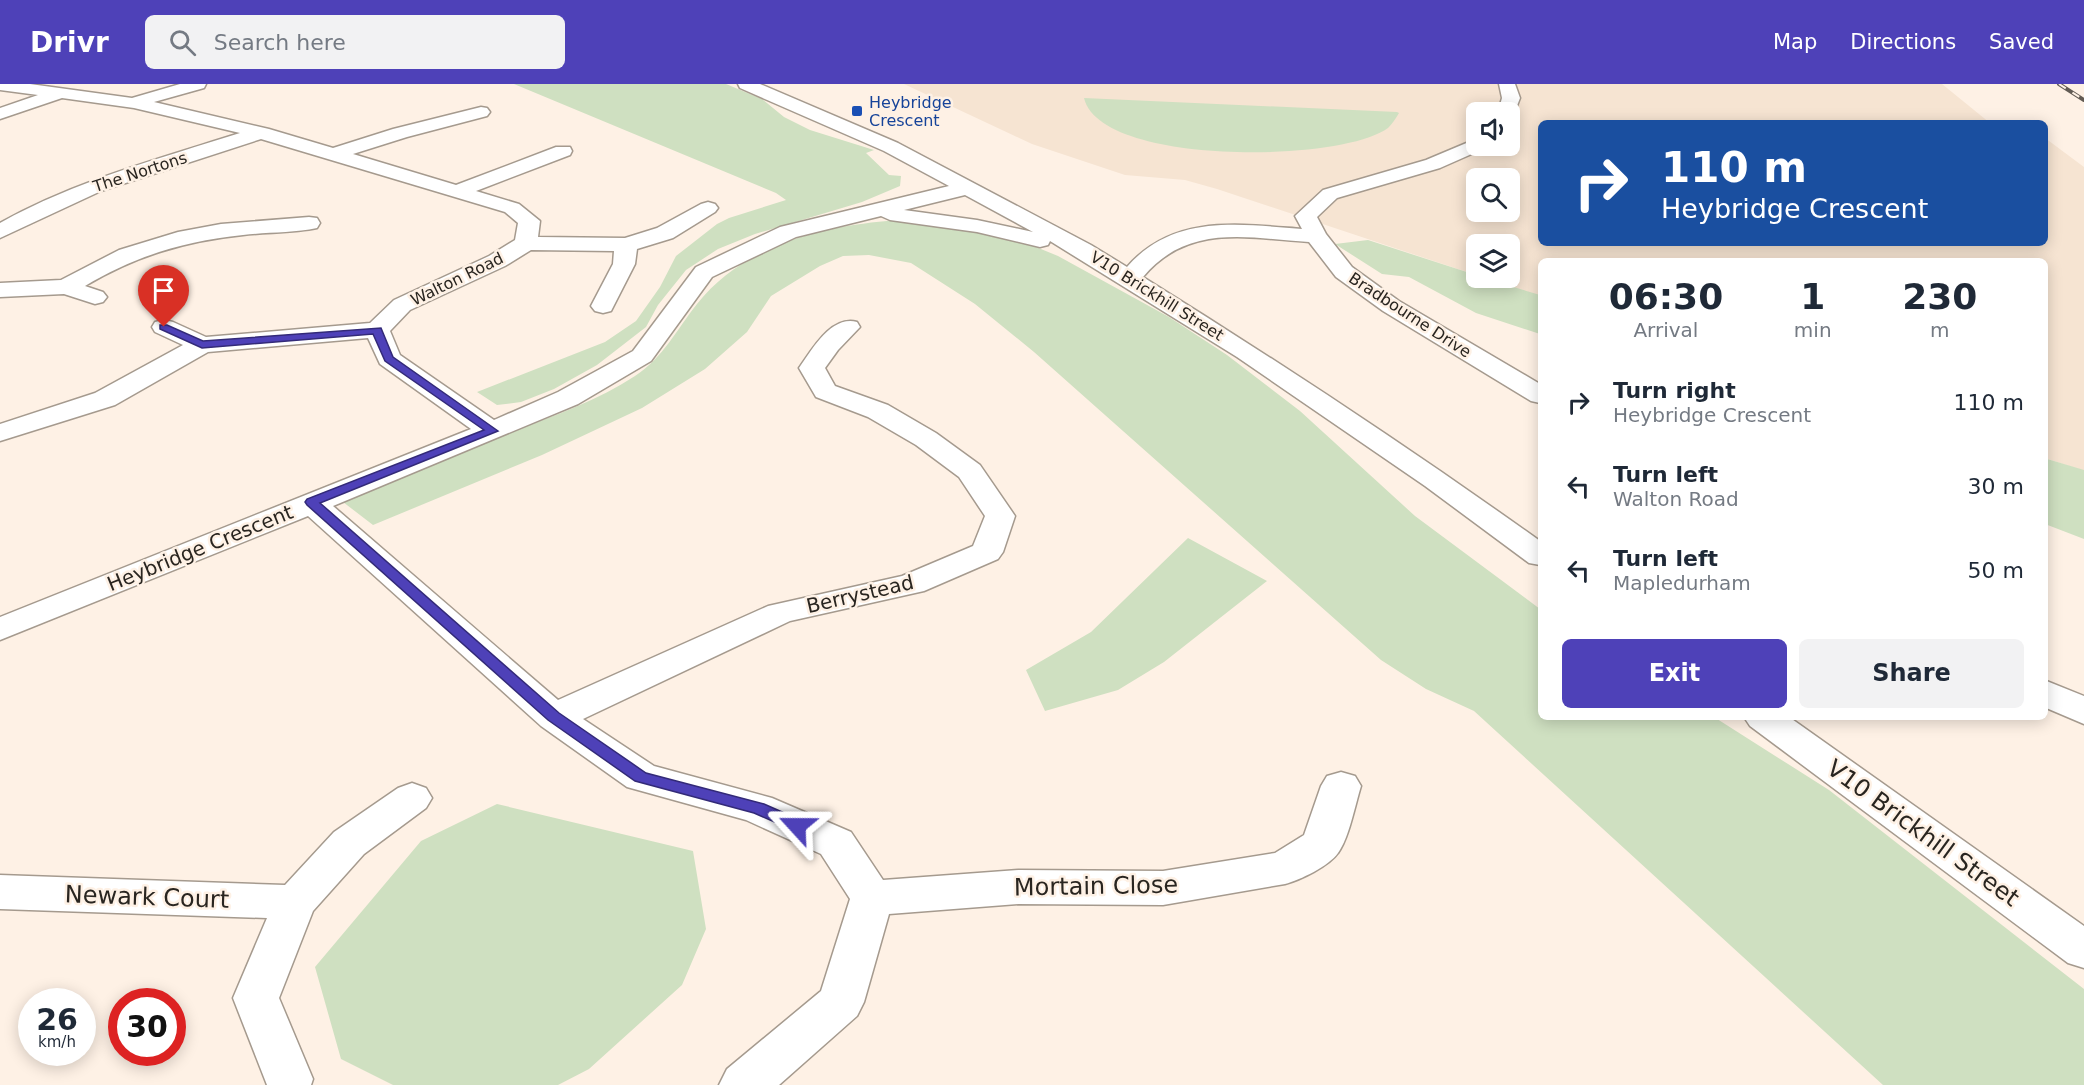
<!DOCTYPE html>
<style>
:root{--surface:#fff;--page:#f2f2f3;--text:#1f2937;--muted:#747a83;--accent:#4e41b8}
body{margin:0;font-family:"DejaVu Sans",sans-serif;background:var(--page);color:var(--text);height:100vh;display:flex;flex-direction:column;font-size:22px;white-space:nowrap}
*{box-sizing:border-box;margin:0}
p{font-size:20px;color:var(--muted)}
.icon{flex:none;width:33px;height:33px;fill:none;stroke:currentColor;stroke-width:2;stroke-linecap:round;stroke-linejoin:round}
.map{position:relative;flex:1;overflow:hidden}
.side{position:absolute;left:1538px;top:174px;width:510px;height:462px;display:flex;flex-direction:column;background:var(--surface);border-radius:9px;box-shadow:0 3px 15px #0003}
.side>*{flex:none}
.top-card{position:absolute;left:1538px;top:36px;width:510px;height:126px;border-radius:9px;box-shadow:0 3px 15px #0003;background:#1a4fa0;color:#fff;overflow:hidden}
.controls{position:absolute;left:1466px;top:18px;display:grid;gap:12px}
.controls a{display:grid;place-items:center;width:54px;height:54px;border-radius:9px;background:var(--surface);box-shadow:0 3px 15px #0003;font-size:30px}
.speed{position:absolute;left:18px;top:904px;display:flex;gap:12px;font-size:30px;font-weight:700;text-align:center}
.speed>*{display:grid;place-content:center;width:78px;height:78px;border-radius:50%;background:var(--surface);box-shadow:0 3px 15px #0003;line-height:1}
.speed small{font-size:15px;font-weight:400}
.speed .limit{border:9px solid #d22;background:#fff;color:#111}
.pin{position:absolute;display:grid;place-items:center;width:51px;height:51px;color:#fff;margin:-62px -26px;border-radius:50% 50% 50% 0;rotate:-45deg;box-shadow:0 0 6px #0007}
.pin .icon{rotate:45deg}
.me{position:absolute;width:66px;margin:-33px;rotate:294deg;stroke-linejoin:round;filter:drop-shadow(0 0 4px #0008)}
.turn{display:flex;align-items:center;gap:21px;height:126px;padding:0 24px;font-size:27px}
.turn .icon{width:78px;height:78px;stroke-width:2.5}
.turn b{display:block;font-size:42px;line-height:51px}
.eta{display:flex;justify-content:space-evenly;align-items:center;height:102px;text-align:center}
.eta b{font-size:36px;font-weight:800;line-height:42px}
.primary-button{display:flex;gap:12px;margin-top:auto;padding:12px 24px}
.primary-button a{flex:1;height:69px;border-radius:9px;background:var(--accent);color:#fff;font-size:24px;font-weight:800;line-height:69px;text-align:center}
.primary-button a+a{background:var(--page);color:var(--text)}
ul{padding:0;list-style:none}
li{display:flex;align-items:center;gap:18px;height:84px;padding:0 24px}
li div{flex:1}
li b{display:block;font-size:22px}
li em{font-style:normal}
header{display:flex;align-items:center;gap:36px;box-sizing:border-box;height:84px;padding:0 30px;background:var(--accent);color:#fff}
header strong{font-size:28px}
nav{display:flex;gap:33px;margin-inline-start:auto;font-size:21px}
.search{width:420px;height:54px;background:var(--page);display:flex;align-items:center;gap:15px;box-sizing:border-box;padding:0 21px;border-radius:9px;color:var(--muted);font-size:22px}
.map>svg:first-child{display:block}
</style>
<header>
<strong>Drivr</strong>
<div class="search"><svg class="icon" aria-label="search" viewBox="0 0 24 24"><circle cx="10" cy="10" r="6"/><path d="M15 15l6 6"/></svg>Search here</div>
<nav><a>Map</a><a>Directions</a><a>Saved</a></nav>
</header>
<div class="map">
<svg width="2084" height="1001" viewBox="0 0 2084 1001">
<rect width="100%" height="100%" fill="#fef1e5"/>
<path fill="#f6e4d2" fill-rule="evenodd" d="M904,0h1038l48,39h-450v120h504l1,-105 39,29v304l-39,-13 -1,-197h-504v35l-57,-18h26v-34h-33v31l-259,-86 -32,-9 -60,-5 -93,-31zM1476,28h33v34h-33zM1476,94h33v34h-33z"/>
<path fill="#cfe0c1" d="M514,0h212l36,15 22,18 26,13 64,20 -8,3 23,22 12,1 -1,10 -38,16 -107,32 -37,15 -32,21 -28,35 -12,22 -49,38 -43,24 -33,13 -24,3 -20,-13 128,-50 31,-21 24,-34 16,-31 41,-32 12,-6 57,-18 -10,-7z
M1084,14l313,14 2,1c-3,5 -7,11 -11,15 -47,35 -288,38 -304,-30z
M887,137h37l95,19 39,16 111,61 58,38 73,56 115,105 125,93v108h174l115,73 255,199v96h-201l-409,-374 -48,-22 -45,-29 -347,-308 -59,-48 -64,-41 -42,-8 -26,1 -23,10 -49,30 -24,36 -42,37 -63,39 -100,47 -169,70 -30,-23c57,-24 114,-48 172,-71 40,-16 84,-31 120,-55 28,-18 42,-47 62,-72 45,-57 121,-77 190,-83z
M1368,156l108,35v3h8l56,17v39l-64,-21 -67,-36 -27,-3 -47,-30z
M2044,374l40,12v69l-39,-15z
M1188,454l79,43 -103,81 -46,28 -73,21 -19,-41 65,-38z
M497,720l196,47 13,78 -24,56 -93,84 -31,16h-165l-52,-26 -26,-92 106,-126z"/>
<g fill="none" stroke-linecap="round" stroke-linejoin="round">
<defs>
<path id="minor" d="M0,0h30l102,14 48,-14h26l-2,4 -50,14 115,27 64,19 60,-19 88,-22 6,1 3,4 -3,4 -80,21 -54,17 103,31 100,-38h14l2,4 -2,4 -94,36 43,13 21,17 -2,16 87,1 32,-10 44,-24 7,-2 7,2 3,4 -3,4 -42,26 -36,11 -2,15 -24,47 -8,2 -8,-2 -4,-5 22,-42 1,-13 -83,-1 -26,16 -95,44 -20,21 10,24 94,65 64,-28 75,-41 63,-84 84,-40 169,-41 -65,-35 -144,-63 -2,-4h22l138,59 193,102 36,22c46,-53 111,-43 175,-38l-7,-13 28,-26 103,-30 50,-21v7h9l-2,3 -43,19 -103,30 -20,19 9,17 26,33 47,34 141,83v19l-9,-2 -148,-90 -47,-34 -27,-35c-62,-4 -121,-19 -166,35 135,84 268,172 397,264v24l-11,-2 -104,-77 -188,-129 -187,-116 -2,4 -8,2 -63,-15 -87,-12 -9,-4 -85,21 -84,40 -61,84 -73,43 -245,102 225,194 210,-94 134,-30 71,-30 12,-30 -26,-39 -43,-32 -48,-28 -52,-20 -17,-29c13,-18 32,-53 58,-46l3,5 -22,23 -13,18 10,18 53,19 48,28 44,32 35,51 -12,36 -5,7 -74,32 -134,30 -207,98 71,47 118,32 79,34 32,48 135,-10 145,1 112,-18 29,-18 17,-49 6,-10 14,-4 14,4 6,10c-6,19 -12,52 -23,67 -9,13 -38,27 -53,31l-122,21 -145,-1 -129,10 -25,88 -7,14 -78,69h-60l8,-16 94,-78 29,-92 -29,-45 -75,-34 -119,-33 -86,-61 -233,-210 -308,124v-23l471,-188 -91,-65 -12,-26 -160,14 -93,53 -115,36v-17l95,-31 88,-48 -28,-13 -3,-5 3,-5 9,-2 9,2 33,15 164,-14 24,-23 95,-44 26,-16 3,-17 -13,-11 -244,-73 -160,52 -101,47v-15c75,-42 158,-64 240,-90l-106,-25 -72,-10 -62,21v-11l38,-13 -38,-5zM965,111l68,37 -56,-12 -73,-10z
M1499,0h16l5,14 -7,18 -4,1v-5h-11l4,-14z
M309,133l8,1 3,5 -3,5c-24,5 -50,4 -74,7 -58,6 -108,21 -158,51l18,6 4,5 -4,5 -8,2 -31,-10 -64,3v-14l61,-3 58,-30 59,-18 43,-8z
M2044,596l40,16v28l-40,-17z
M1744,633h45l295,209v42l-16,-5 -318,-237z
M412,699l14,5 6,10 -6,10 -62,46 -51,57 -34,87 34,81 -2,6h-44l-34,-87 34,-80 -267,-9v-34l285,10 49,-53 64,-44z"/>
</defs>
<use href="#minor" stroke="#a59a8e" stroke-width="3"/>
<use href="#minor" fill="#fff" fill-rule="evenodd"/>
<defs>
<path id="rail" d="M2059,0l25,16"/>
</defs>
<use href="#rail" stroke="#625b54" stroke-width="4"/>
<use href="#rail" stroke="#fef1e5" stroke-width="2" stroke-dasharray="8" stroke-linecap="butt"/>
</g>
<path fill="#4e41b8" stroke="#332a78" stroke-width="1.5" d="M160,241h7l36,16 178,-13 12,29 105,74 -178,72 239,210 87,60 118,31 39,17 3,5 -3,4 -6,2 -43,-19 -119,-32 -87,-61 -241,-215 -2,-3 2,-3 177,-69 -99,-69 -12,-27 -171,14 -42,-19z"/>
<rect fill="#1a4fb4" stroke="#fef1e5" stroke-width="2" x="851" y="21" width="12" height="12" rx="3"/>
<g text-anchor="middle" dominant-baseline="central" stroke-width="5" stroke-linejoin="round" paint-order="stroke">
<g font-size="16" fill="#164399" stroke="#fef1e5" text-anchor="start">
<text x="869" y="18">Heybridge<tspan x="869" dy="18">Crescent</tspan></text>
</g>
<g font-size="16" fill="#292520" stroke="#fef1e5">
<text transform="translate(140 88) rotate(-18)">The Nortons</text>
<text transform="translate(457 195) rotate(-26)">Walton Road</text>
<text transform="translate(1157 212) rotate(32)">V10 Brickhill Street</text>
<text transform="translate(1410 231) rotate(33)">Bradbourne Drive</text>
</g>
<g font-size="20" fill="#292520" stroke="#fef1e5">
<text transform="translate(200 464) rotate(-22)">Heybridge Crescent</text>
<text transform="translate(860 510) rotate(-13)">Berrystead</text>
</g>
<g font-size="24" fill="#292520" stroke="#fef1e5">
<text transform="translate(1923 749) rotate(36)">V10 Brickhill Street</text>
<text transform="translate(1096 802) rotate(-1)">Mortain Close</text>
<text transform="translate(147 813) rotate(2)">Newark Court</text>
</g>
</g>
</svg>
<div class="controls">
<a><svg class="icon" aria-label="sound" viewBox="0 0 24 24"><path d="M4 9h4l5-4v14l-5-4H4zM17 9q2 3 0 6"/></svg></a>
<a><svg class="icon" aria-label="search" viewBox="0 0 24 24"><circle cx="10" cy="10" r="6"/><path d="M15 15l6 6"/></svg></a>
<a><svg class="icon" aria-label="layers" viewBox="0 0 24 24"><path d="M12 4l9 5-9 5-9-5zM3 14l9 5 9-5"/></svg></a>
</div>
<div class="speed"><div>26<small>km/h</small></div><div class="limit">30</div></div>
<div class="pin" style="left:164px;top:243px;background:#d93025"><svg class="icon" aria-label="arrive" viewBox="0 0 24 24"><path d="M6 21V4h12l-3 4 3 4H6"/></svg></div>
<svg class="me" style="left:797px;top:742px" viewBox="-20 -20 40 40"><path d="M0-17L14 15 0 8-14 15z" fill="#4e41b8" stroke="#fff" stroke-width="4"/></svg>
<div class="top-card">
<div class="turn"><svg class="icon" aria-label="right" viewBox="0 0 24 24"><path d="M7 20v-9h11M14 6l5 5-5 5"/></svg><div><b>110 m</b>Heybridge Crescent</div></div>
</div>
<section class="side">
<div class="eta">
<div><b>06:30</b><p>Arrival</p></div>
<div><b>1</b><p>min</p></div>
<div><b>230</b><p>m</p></div>
</div>
<ul>
<li><svg class="icon" aria-label="right" viewBox="0 0 24 24"><path d="M7 20v-9h11M14 6l5 5-5 5"/></svg><div><b>Turn right</b><p>Heybridge Crescent</p></div><em>110 m</em></li>
<li><svg class="icon" aria-label="left" viewBox="0 0 24 24"><path d="M17 20v-9H6M10 6l-5 5 5 5"/></svg><div><b>Turn left</b><p>Walton Road</p></div><em>30 m</em></li>
<li><svg class="icon" aria-label="left" viewBox="0 0 24 24"><path d="M17 20v-9H6M10 6l-5 5 5 5"/></svg><div><b>Turn left</b><p>Mapledurham</p></div><em>50 m</em></li>
</ul>
<div class="primary-button"><a>Exit</a><a>Share</a></div>
</section>
</div>
